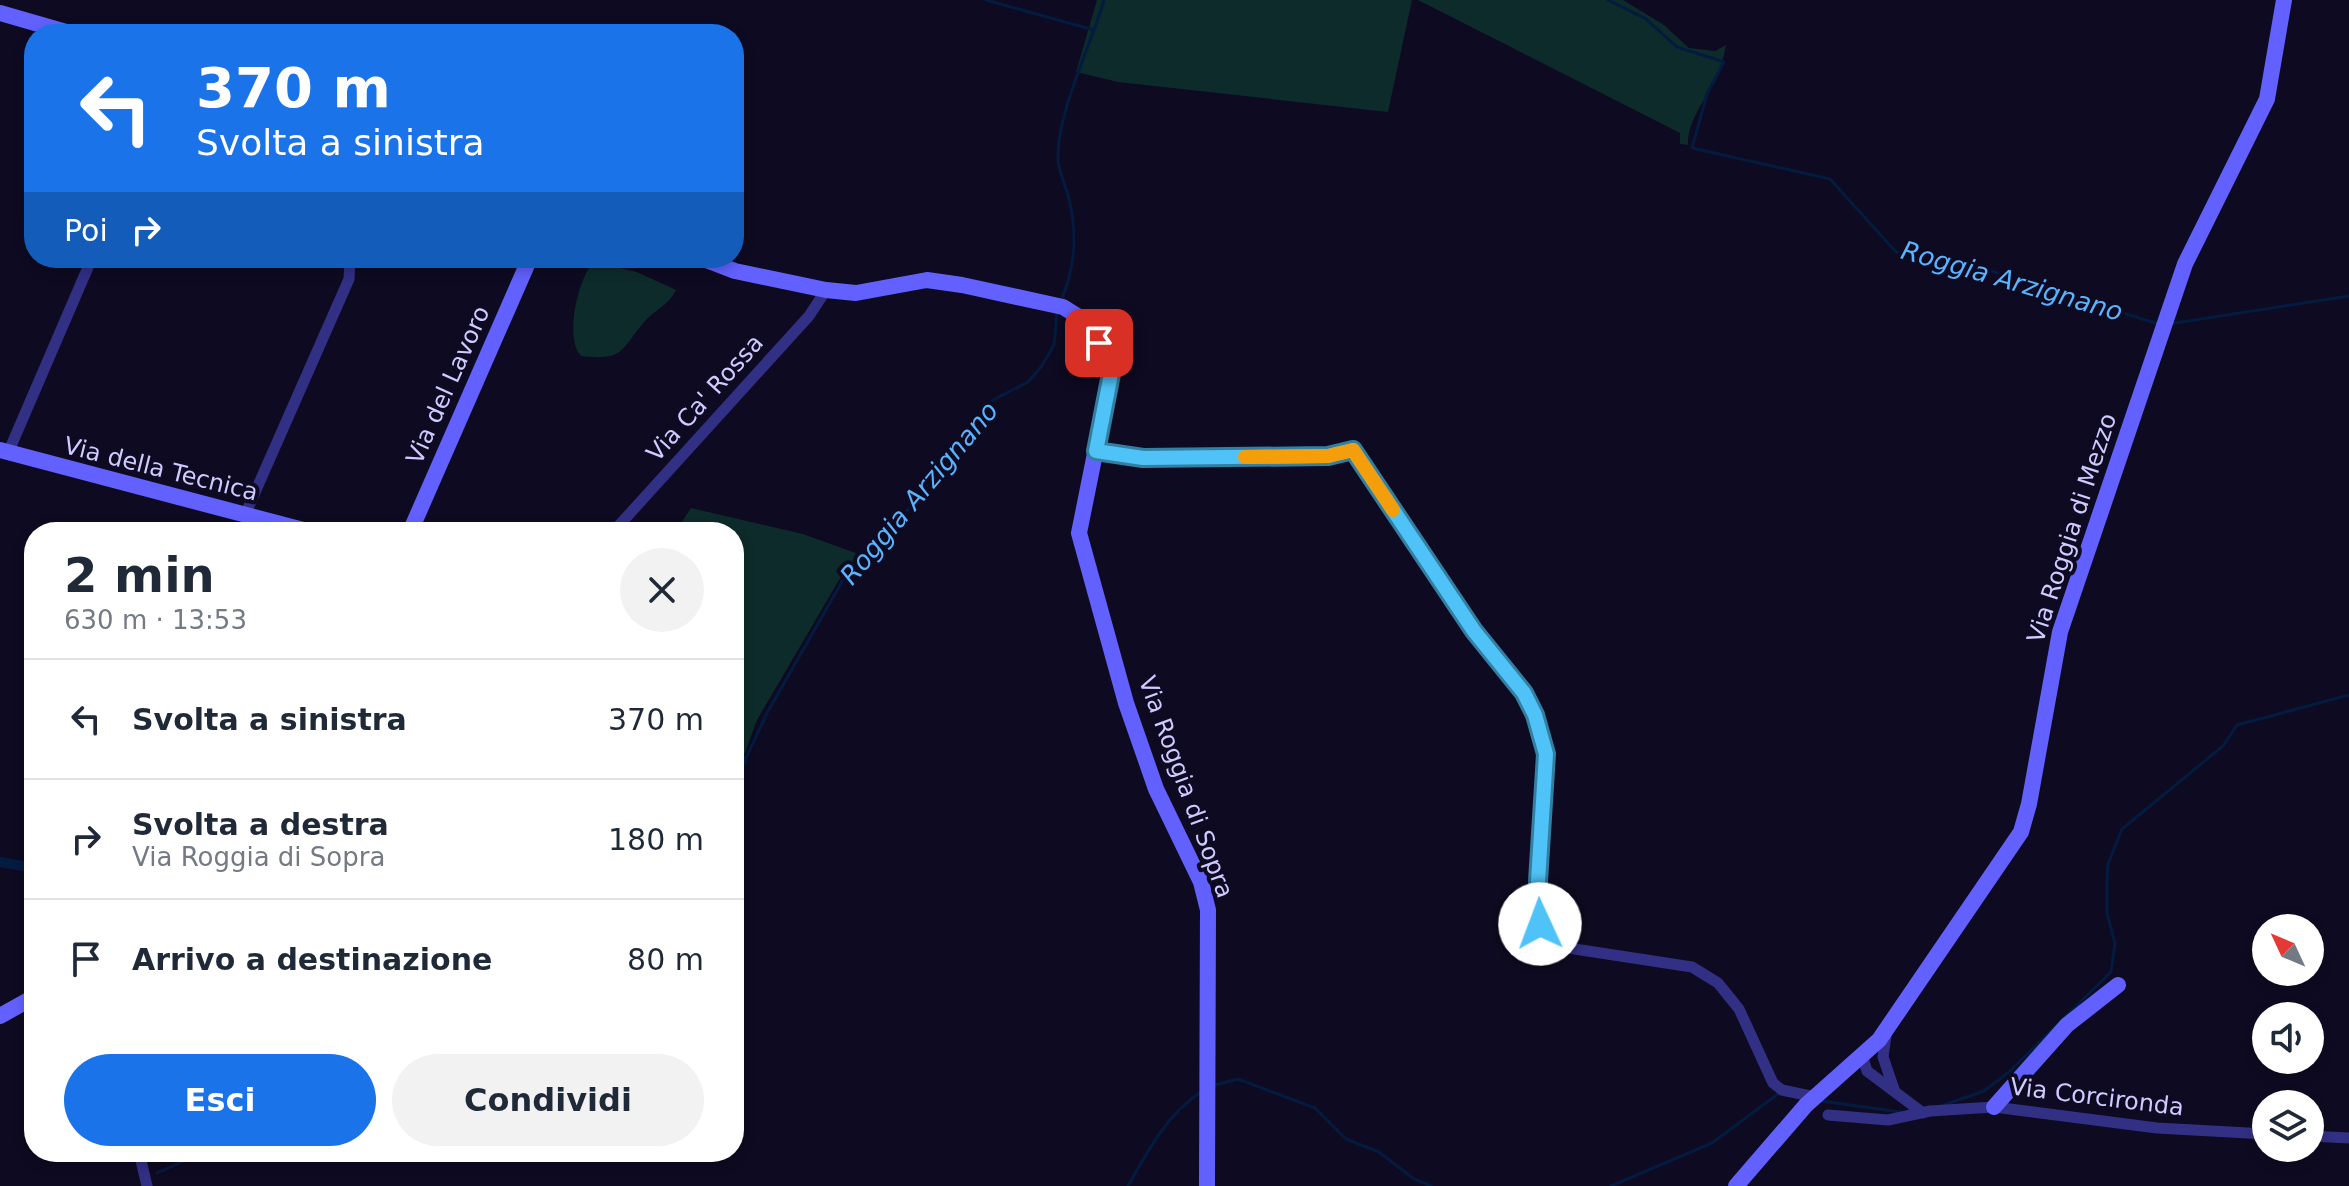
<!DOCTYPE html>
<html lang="it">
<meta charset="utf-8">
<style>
:root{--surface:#fff;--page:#f2f2f3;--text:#1f2937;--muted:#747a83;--line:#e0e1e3;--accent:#1a73e8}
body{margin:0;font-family:"DejaVu Sans",sans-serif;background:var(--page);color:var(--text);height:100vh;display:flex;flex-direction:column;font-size:30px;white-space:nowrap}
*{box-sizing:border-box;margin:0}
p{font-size:26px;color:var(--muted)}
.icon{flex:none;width:44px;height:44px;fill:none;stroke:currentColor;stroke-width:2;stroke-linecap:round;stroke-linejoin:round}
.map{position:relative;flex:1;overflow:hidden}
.side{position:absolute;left:24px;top:522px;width:720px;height:640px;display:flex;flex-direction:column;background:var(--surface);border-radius:32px;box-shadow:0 4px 12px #0003}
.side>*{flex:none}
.top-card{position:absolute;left:24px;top:24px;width:720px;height:244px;border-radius:32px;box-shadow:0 4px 12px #0003;background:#1a73e8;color:#fff;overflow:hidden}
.needle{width:52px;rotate:314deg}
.fabs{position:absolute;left:2252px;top:914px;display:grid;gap:16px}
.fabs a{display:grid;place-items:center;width:72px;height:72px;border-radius:50%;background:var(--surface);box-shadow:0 4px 12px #0003;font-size:40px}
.pin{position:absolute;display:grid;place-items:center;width:68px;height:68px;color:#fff;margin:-34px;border-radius:16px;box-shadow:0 4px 12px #0006}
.me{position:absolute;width:88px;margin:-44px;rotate:358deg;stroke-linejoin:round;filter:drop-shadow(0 0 6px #0008)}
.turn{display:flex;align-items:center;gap:28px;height:168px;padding:0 40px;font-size:36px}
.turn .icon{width:104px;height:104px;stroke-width:2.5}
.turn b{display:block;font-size:56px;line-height:68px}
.then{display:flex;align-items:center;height:76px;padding:0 40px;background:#0003;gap:16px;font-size:30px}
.round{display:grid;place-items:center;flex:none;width:84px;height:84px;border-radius:42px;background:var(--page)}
.headline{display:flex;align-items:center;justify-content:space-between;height:136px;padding:0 40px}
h1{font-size:48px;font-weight:700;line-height:60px}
.action{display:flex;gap:16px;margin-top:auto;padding:16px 40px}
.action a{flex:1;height:92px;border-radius:48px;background:var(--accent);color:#fff;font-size:32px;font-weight:700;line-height:92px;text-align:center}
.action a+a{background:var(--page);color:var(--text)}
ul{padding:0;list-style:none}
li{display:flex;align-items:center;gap:24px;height:120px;padding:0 40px;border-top:2px solid var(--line)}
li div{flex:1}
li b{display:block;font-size:30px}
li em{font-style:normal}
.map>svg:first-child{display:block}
</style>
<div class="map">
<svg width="2349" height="1186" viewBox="0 0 2349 1186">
<rect width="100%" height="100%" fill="#0e0a21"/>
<path fill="#0d2b2a" d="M1097,0h315l-24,112 -270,-30 -42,-10z
M1418,0h205l41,25 25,23 26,3 11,-6c-2,8 -3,17 -6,25 -9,24 -33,48 -32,75l-8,-1v-11z
M594,262l43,10 39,18c-8,16 -20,19 -31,31 -25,29 -20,40 -64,35 -17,-17 -3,-79 13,-94z
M691,508l112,26 58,21 -15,13 -89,152 -16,44 -7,-1v-231h-59z"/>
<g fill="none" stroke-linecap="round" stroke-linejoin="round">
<path stroke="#041b40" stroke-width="3" d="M986,0l108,30
M1608,0l38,19 31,28 47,15 -17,32 -15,54 138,31 66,73 95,19 167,53
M1061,301c14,-34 17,-66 8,-102 -3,-13 -11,-28 -11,-41 -1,-46 33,-112 46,-158
M2169,324l180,-28
M734,784l33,-71 76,-133 49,-50 101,-130 35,-18 13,-15 13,-22 3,-34
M1215,1085l23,-6 77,29 31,31 33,13 35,27 17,7
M1821,1101l80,11
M1944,1105l40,-14 26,-20 101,-99 4,-29 -8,-29v-31l1,-19 14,-35 101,-83 14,-21 112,-30
M157,1173l47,-21
M1128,1186c19,-34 40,-73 73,-94
M1611,1186l101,-43 66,-49"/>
<path stroke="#041b40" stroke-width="10" d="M734,759l8,1
M0,862l34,6"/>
<path stroke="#323085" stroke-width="11" d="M1096,451l47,7 185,-2 25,-6 121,181 50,62 11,22 11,39 -8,149 2,21 15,22 137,21 26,16 21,26 34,74 9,7 33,7
M8,453l84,-195
M245,515l104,-236 1,-21
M613,532l196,-216 17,-26
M1886,1036l-3,21 12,35
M1862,1055l5,16 56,42
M1828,1115l60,5 42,-9 64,-4 163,21 109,6
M2310,1136l39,2
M139,1152l8,34"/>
<path stroke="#6261ff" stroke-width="16" d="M0,13l73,21
M701,258l34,13 91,19 30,3 71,-13 35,5 101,22 24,15 24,52 -32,159 47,170 30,86 45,93 7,28 -1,276
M0,450l311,82
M410,532l120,-274
M0,1016l34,-19
M1994,1107l73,-82 51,-40
M1736,1186l70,-81 73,-65 142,-208 8,-28 31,-172 125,-368 82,-165 17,-99"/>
</g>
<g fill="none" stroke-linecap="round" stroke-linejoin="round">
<defs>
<path id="route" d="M1099,343l12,31 -15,77 47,7 185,-2 25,-6 121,181 50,62 11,22 11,39 -8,127 2,43"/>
</defs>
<use href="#route" stroke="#337fa1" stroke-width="20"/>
<use href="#route" stroke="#4fc3f7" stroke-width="14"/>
<path stroke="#f59e0b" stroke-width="14" d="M1245,457l83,-1 25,-6 40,60"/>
</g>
<g text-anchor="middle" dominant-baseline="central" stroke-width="8" stroke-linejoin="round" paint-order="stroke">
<g font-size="24" fill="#cfcaff" stroke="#0e0a21">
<text transform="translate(448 385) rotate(-66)">Via del Lavoro</text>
<text transform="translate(705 398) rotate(-48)">Via Ca' Rossa</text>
<text transform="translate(161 469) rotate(14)">Via della Tecnica</text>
<text transform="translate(2072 528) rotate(-72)">Via Roggia di Mezzo</text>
<text transform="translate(1186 787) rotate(70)">Via Roggia di Sopra</text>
<text transform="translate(2097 1097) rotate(7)">Via Corcironda</text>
</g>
<g font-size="26" font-style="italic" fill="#58b4ff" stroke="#0e0a21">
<text transform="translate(2012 281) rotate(16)">Roggia Arzignano</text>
<text transform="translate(919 493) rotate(-50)">Roggia Arzignano</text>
</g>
</g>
</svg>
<div class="fabs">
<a><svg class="needle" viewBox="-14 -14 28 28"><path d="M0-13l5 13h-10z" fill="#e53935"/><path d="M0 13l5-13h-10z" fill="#747a83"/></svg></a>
<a><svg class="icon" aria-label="sound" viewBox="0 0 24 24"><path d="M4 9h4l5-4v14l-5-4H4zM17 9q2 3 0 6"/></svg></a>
<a><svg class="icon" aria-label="layers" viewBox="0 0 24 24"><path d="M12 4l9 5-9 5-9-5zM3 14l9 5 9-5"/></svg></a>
</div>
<div class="pin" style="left:1099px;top:343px;background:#d93025"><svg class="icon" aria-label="arrive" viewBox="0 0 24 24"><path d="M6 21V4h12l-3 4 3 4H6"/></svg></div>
<svg class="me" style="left:1540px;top:924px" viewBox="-20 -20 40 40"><circle r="19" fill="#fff"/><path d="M0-13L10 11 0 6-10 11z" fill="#4fc3f7"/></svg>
<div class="top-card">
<div class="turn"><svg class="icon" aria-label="left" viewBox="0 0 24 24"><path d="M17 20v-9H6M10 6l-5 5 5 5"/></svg><div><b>370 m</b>Svolta a sinistra</div></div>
<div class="then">Poi<svg class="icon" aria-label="right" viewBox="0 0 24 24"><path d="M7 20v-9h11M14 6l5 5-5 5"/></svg></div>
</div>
<section class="side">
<div class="headline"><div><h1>2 min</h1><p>630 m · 13:53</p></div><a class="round"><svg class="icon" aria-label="close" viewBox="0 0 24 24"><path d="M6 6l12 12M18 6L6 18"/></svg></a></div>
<ul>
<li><svg class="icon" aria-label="left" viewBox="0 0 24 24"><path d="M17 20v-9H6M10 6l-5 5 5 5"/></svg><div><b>Svolta a sinistra</b></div><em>370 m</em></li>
<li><svg class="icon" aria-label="right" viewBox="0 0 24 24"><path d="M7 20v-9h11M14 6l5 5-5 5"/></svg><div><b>Svolta a destra</b><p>Via Roggia di Sopra</p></div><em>180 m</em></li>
<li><svg class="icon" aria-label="arrive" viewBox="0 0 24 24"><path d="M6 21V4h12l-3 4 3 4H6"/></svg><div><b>Arrivo a destinazione</b></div><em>80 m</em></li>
</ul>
<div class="action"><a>Esci</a><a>Condividi</a></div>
</section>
</div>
